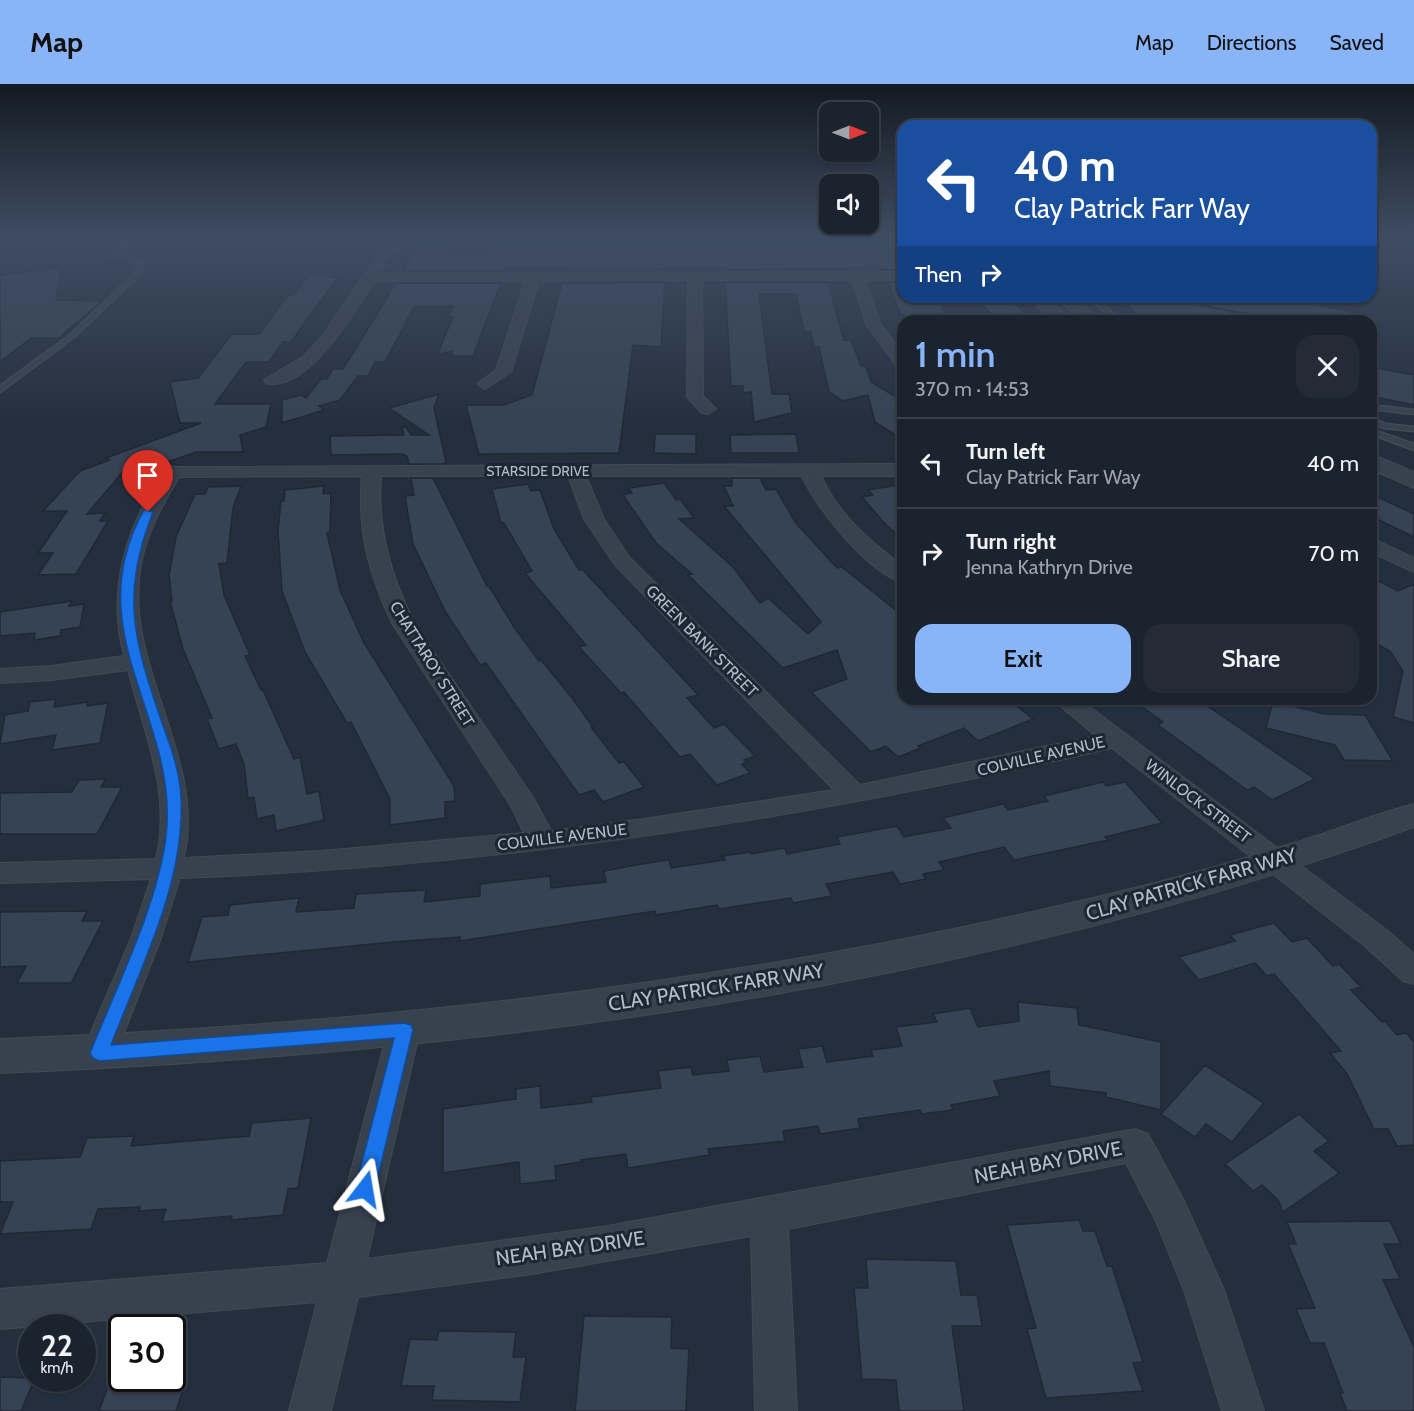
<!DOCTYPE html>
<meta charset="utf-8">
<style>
:root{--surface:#1b232e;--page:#242b36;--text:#f1f3f6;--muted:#a0a4aa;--line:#39404a;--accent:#8ab4f8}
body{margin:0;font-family:Cabin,sans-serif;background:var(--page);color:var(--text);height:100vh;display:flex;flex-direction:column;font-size:22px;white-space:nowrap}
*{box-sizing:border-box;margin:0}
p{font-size:20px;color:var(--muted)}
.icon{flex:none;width:33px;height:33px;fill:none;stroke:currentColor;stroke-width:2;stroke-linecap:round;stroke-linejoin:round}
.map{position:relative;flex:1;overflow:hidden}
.sheet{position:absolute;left:897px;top:231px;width:480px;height:390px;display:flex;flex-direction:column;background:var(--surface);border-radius:18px;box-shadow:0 2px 4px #0004,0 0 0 2px var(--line)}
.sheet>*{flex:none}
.hud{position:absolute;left:897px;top:36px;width:480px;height:183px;border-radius:18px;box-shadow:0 2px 4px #0004,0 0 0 2px var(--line);background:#1a4fa0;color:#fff;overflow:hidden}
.needle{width:39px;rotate:90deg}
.fabs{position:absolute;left:819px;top:18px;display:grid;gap:12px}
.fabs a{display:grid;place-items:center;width:60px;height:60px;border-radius:12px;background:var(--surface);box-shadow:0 2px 4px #0004,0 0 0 2px var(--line);font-size:30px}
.speed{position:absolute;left:18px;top:1230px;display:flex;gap:12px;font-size:30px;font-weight:700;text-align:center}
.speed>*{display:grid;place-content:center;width:78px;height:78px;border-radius:50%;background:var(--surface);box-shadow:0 2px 4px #0004,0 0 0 2px var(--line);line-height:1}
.speed small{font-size:15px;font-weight:400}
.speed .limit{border:3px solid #111;border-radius:9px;background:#fff;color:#111}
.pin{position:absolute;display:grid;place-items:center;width:51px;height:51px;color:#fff;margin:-62px -26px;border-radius:50% 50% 50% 0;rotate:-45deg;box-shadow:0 0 6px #0007}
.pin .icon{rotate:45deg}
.me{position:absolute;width:66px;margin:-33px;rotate:14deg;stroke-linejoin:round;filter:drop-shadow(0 0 4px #0008)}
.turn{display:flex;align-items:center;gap:21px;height:126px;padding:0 18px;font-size:27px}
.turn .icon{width:78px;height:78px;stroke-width:2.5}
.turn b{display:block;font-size:42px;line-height:51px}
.then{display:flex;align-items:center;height:57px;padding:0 18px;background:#0003;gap:12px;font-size:22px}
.round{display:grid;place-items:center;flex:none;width:63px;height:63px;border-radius:18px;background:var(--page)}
.overview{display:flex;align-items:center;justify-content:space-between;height:102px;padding:0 18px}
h1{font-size:36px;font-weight:600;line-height:45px;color:var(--accent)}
.cta{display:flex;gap:12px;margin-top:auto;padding:12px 18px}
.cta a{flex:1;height:69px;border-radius:18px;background:var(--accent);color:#111;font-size:24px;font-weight:600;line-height:69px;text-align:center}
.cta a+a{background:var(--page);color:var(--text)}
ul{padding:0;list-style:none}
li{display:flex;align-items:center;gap:18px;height:90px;padding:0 18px;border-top:2px solid var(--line)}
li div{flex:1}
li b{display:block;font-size:22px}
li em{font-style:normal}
header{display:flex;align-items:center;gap:36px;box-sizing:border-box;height:84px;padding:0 30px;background:var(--accent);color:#111}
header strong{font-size:28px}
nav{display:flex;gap:33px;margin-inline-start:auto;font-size:21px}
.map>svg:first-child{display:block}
</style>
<header>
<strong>Map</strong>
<nav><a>Map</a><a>Directions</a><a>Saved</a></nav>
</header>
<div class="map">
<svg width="1414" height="1327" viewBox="0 0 1414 1327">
<rect width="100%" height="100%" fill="#242f3e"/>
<path fill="#364354" stroke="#1f2835" stroke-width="1.5" d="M513,155h390v31h-20l-1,-3 -157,3v-3h-59v3h-101l1,-3h-60l-1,4h-102l17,-29h35l-7,14 36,-1z
M62,184l-6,32 46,1 -43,37h-28l-31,24v-87z
M311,188h23l-4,5h8l-47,65h-8l-14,20h-23l-31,42h56l-5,23 -26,8 3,17h-47l-60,21 -10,-5 -39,46 18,-1 -5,8h8l-32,53 -38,1 15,-22h-15l29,-42h-24l37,-40 30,-11 -4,-2 95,-35h-21l-10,-41 28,-4 34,-44h27l29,-39h5z
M665,198l-4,65 -28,-2 -14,108 -140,1 -13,-49h38l28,-10 30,-112z
M725,198h103l16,58h7l10,26h5l5,16 32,19v39l-28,-18 -7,-27 -25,6 -14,-9 -10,-45h-5l-3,-15h-7l-8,-38h-37l13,100h17l3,19 -38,9 -3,-30 -8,1v-7h-12z
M888,198h15v15h31l3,6 3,-1 8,19h-40l-5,-7 -2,3z
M396,199h105l-28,73h-20l-1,-5 -15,4 16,-38h-5l5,-11 -39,1 -29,55h-10l-7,14h-10l-18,24 -21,6 5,4 -42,13v-23l19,-5 5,3 15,-19h6l6,-10h10z
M1006,213l29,24h-31l-10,-5 -19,-17z
M1120,213h32l78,14 -1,10h-86z
M1212,213h64l21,4 52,10 -1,10h-58l-79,-14z
M1371,283l43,8v30l-43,-9z
M439,310l-5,14 12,54 -3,2h-34l-2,-8 -5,-2 -71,1 -1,-19 74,-1 -2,-7 4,-1 5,8h18l-40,-27z
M655,350h41v20l-42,-1z
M796,350l3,19h-68l-1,-18z
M411,394h22l54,108h2l25,41 25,34 2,-1 32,39 20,28h-2l28,36 5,-1 20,25 -41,15 -9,-12 -15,5 -93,-132 -6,2 -35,-54 -32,-67 -8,-48 9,-1z
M732,394h28l6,12 10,-1 20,34 41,45 5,-1 61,49v83h105l25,20 -55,22 -14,-13 -46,18 3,2 -23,9 -12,-11 -15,6 -60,-60 36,-13 -10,-29 -54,18 -95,-93 4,-1 -36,-31 -33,-48 9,-2 -3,-5 35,-5 12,17 4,-1 14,19 -15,1 54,48 27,36 8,-5 40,36 13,-12 -97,-116h9l-9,-20h8z
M528,400l3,7 9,-1 14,39 25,41 3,-1 116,126 -11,3 27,30 10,-4 31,32 -11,4 3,2 -5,2 8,9 -33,12 -27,-31 -10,3 -56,-65 -3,1 -42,-46 7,-2 -61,-72 7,-2 -28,-48h-3l-9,-34z
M903,400v55l-17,-14 -24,-28 11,-2 -5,-5z
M241,402l-8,22 -6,55 -8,1 5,31 26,60 -5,1 16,34h2l31,69 6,-2 7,37 12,-3 5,29 -48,11 -2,-16 -17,4 -3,-22 -6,1 -4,-34 -8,-20 -17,5 -12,-30 5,-1 -29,-69 -13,-48h2l-3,-26 7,-38 19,-43h10l3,-7z
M324,402l-1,8 8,-1 -1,39 -3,1 13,57 24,53 90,143 1,15 -10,1v16l-55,7v-26l-39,-77 -4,1 -42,-71 -23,-61 -4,-60 3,-30h3l1,-11z
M1371,410l43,20v23l-43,-21z
M1371,493l27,14 16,-7v139l-21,-6 10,-46 -13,-20 -19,-10z
M72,517l-3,5 15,-2 -4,23 -19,3 -1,6 -26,4 1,-7 -35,3v-24z
M56,615l-2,8 34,-5 -1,4 21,-3 -8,40 -48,7 4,-15 -56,9 5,-29 23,-4 2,-9z
M1131,615h66l118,80 -43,21 -18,-13 -7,3 -89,-65 5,-3z
M1273,617l51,13 41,1 28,46 -49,-1 -9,-15 -69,-17z
M106,695l-5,8h21l-25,47h-97v-41l72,-1 7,-12z
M1103,698l3,4 19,-4 37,41 -57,14 3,3 -94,20 -10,-13 -65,15 5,8 -21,4 3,5 -26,5 -7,-12 -67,12 6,12 -39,7 -2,-5 -72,11 -2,-4 -61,10 -1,-4 -195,30v-4l-67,5 -205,20 14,-45 26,-2 2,-10 69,-7 -3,14 58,-4 2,-14 70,-4 -2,12 56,-6v-12l70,-8 1,12 55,-6 -2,-11 38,-7 27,-4 2,8 54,-8 -2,-4 27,-4 1,2 34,-6 2,6 53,-10 -3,-7 60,-11 7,11 47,-9 -8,-10 60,-14 5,6 40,-9 -4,-5z
M87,827l-5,10h21l-32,62h-54l9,-17 -26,1v-55z
M1274,839l18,19 15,-4 26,28 6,-2 22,23 -10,3 31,32 3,-1 12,14 9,-2 8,9v103l-17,1 -9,-17h-14l-27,-55 -17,-21 11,-2 -67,-77 -7,2 -12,-13 -56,17 -20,-23 56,-16 -5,-6z
M1018,918l59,6 2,17 82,17v68l-55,-13v-4l-56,-7 -1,-15 -55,10 6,15 -49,9 2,5 -31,4 -2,-4 -62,9 2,9 -40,6 -2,-8 -35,5 2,10 -77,8 2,6 -82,13 -2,-14 -45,6v2l-26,4 1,14 -36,4 -1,-22 -76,11v-64l73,-10v-10l24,-3 1,22 51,-6 -1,-5 70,-9 -3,-17 33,-4 2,8 36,-4 -2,-11 33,-4 4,16 39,-5 -5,-18 24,-3 5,16 46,-6 -2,-6 31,-4 -6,-19 41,-5 -4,-8 37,-6 8,19 41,-6z
M1205,981l59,38 -32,39 -26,-18 -11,13 -34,-23z
M1299,1030l30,27 -15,10 25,22 -56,39 -5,-12 -16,-15 -9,6 -28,-27z
M311,1034l-13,70 -10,1 -5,26 -52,5 1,-4 -70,6 4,-13 -27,2 1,-4 -42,2 -7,20 -91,5 13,-32h-13v-41l80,-4 7,-19 47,-2 -3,10 118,-10 3,-13z
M1079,1136l4,11h12l12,35h5l31,96 -10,1 10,28 -97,7 -19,-69 9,-1 -29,-103z
M1390,1137l11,23h-17l16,35 -17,1 31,67v64h-67l-7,-18h3l-19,-50h-14l-14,-34 19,-1 -27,-64h8l-9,-22z
M866,1175l90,2 5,34h16l5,31h-30l12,85h-65l-3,-31 -34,-1 -8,-91h14z
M584,1232l88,1 -1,31 18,1 -3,62h-111z
M439,1247l77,1 -3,25h13l-6,45 -88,-2 2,-14h-33l9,-47 27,1z
M0,1293l35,1 -14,33h-21z
M111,1294h76l-11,33h-77z"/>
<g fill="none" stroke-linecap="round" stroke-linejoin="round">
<defs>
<path id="service" d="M5,155h7l-12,9v-5z
M130,155h7l-19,16h8l15,6 3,6 -3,7 -67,63 -74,55v-6l70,-51 66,-63 2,-5 -2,-4 -11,-4 -16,-2z
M1087,213h7l28,24h-7z
M1371,321l43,5v4l-43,-5z
M1371,334l15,6 28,3v4l-30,-3 -13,-5z
M1371,345l43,15v6l-43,-16z"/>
<path id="minor" d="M389,155h12l-22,34 524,-1v8h-38l16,45 22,28v15l-6,-2 -30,-40 -15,-46h-150l1,116 13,13 -8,5 -6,-1 -15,-16 1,-117 -149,1 -28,91 -26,17 -8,-5 19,-14 29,-89h-151c-18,29 -67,113 -108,102l-2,-3 40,-24 17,-18z
M903,380v12h-82c17,38 48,65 82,90v16c-34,-8 -87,-74 -101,-106h-216l18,43 25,38 231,228 236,-49 -44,-37h27l309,232 26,23v30l-11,-3 -37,-34 -254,-199c-309,72 -615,118 -932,130l-20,63 -44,112 -5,10 -12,4 -12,-4 -5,-10 48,-112 21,-62 -151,4v-20l156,-4c16,-66 -12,-126 -28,-189l-77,10 -51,3v-14l51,-3 73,-10c-18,-69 3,-131 42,-189zM362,392c-5,54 7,99 30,147l119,183 13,27 -202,18 -138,7c23,-102 -62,-192 -43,-294 6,-32 22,-60 38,-87zM381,392h187l16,43 31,46 219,225 -190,29 -93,12 -17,-32 -120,-176c-23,-48 -37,-93 -33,-147z
M1371,454l43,20v14l-43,-20z
M404,933l12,4 4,9 -53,229 241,-33 527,-97 13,5 36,67 40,89 40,121h-42l-38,-121 -28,-69 -30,-58 -338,66 9,182h-42l-4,-175 -219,38 -174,23 -27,114h-42l28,-109 -317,27v-40l327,-26 61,-233 4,-9z"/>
<path id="tertiary" d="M1026,213h20l29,24h-20z
M1053,213h20l31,24h-21z
M1371,370l43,18v16l-43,-19z
M1414,720v23c-452,164 -936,226 -1414,246v-34c360,-14 716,-53 1067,-135 75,-17 150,-36 223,-60 42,-12 82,-29 124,-40z"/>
</defs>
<use href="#service" stroke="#414a57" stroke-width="3"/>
<use href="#minor" stroke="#414a57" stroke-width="2"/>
<use href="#tertiary" stroke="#414a57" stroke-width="2"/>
<use href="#service" fill="#38414e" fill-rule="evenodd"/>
<use href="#minor" fill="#38414e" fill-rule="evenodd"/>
<use href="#tertiary" fill="#38414e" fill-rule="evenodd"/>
</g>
<linearGradient id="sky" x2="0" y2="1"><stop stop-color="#141a22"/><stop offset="0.45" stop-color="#3f4d63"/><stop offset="1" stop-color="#3f4d63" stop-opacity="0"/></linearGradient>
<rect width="1414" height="341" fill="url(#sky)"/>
<path fill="#1a73e8" stroke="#114b97" stroke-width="1.5" d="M144,426l9,2c-33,85 -19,128 9,211 9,24 18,49 19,75 4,85 -40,168 -70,247l293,-22 7,2 2,5 -38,159 -3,6 -7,3 -7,-3 -3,-6 39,-151 -295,23 -6,-3 -3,-5c26,-65 74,-161 77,-229 6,-112 -89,-196 -23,-314z"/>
<g text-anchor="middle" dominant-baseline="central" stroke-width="6" stroke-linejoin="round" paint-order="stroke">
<g font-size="14" fill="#b4bcc9" stroke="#1d2633">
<text x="538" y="387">STARSIDE DRIVE</text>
</g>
<g font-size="16" fill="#b4bcc9" stroke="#1d2633">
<text transform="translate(702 557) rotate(45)">GREEN BANK STREET</text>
<text transform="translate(432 580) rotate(58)">CHATTAROY STREET</text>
<text transform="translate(1041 672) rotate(-13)">COLVILLE AVENUE</text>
<text transform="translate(1198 717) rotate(37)">WINLOCK STREET</text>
<text transform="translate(562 753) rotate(-7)">COLVILLE AVENUE</text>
</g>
<g font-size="20" fill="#b4bcc9" stroke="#1d2633">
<text transform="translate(1191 800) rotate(-16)">CLAY PATRICK FARR WAY</text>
<text transform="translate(716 903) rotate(-9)">CLAY PATRICK FARR WAY</text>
<text transform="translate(1048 1078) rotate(-11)">NEAH BAY DRIVE</text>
<text transform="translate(570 1164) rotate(-8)">NEAH BAY DRIVE</text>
</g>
</g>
</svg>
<div class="fabs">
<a><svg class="needle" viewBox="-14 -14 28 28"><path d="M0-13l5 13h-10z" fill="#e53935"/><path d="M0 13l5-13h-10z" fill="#a0a4aa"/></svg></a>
<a><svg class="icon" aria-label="sound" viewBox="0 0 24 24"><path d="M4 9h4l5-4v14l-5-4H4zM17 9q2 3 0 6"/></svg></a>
</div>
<div class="speed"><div>22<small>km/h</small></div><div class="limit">30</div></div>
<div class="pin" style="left:148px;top:428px;background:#d93025"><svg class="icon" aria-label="arrive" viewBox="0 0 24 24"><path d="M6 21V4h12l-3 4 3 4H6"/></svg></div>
<svg class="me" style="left:365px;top:1105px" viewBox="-20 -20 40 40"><path d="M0-17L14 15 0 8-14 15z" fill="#1a73e8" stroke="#fff" stroke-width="4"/></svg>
<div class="hud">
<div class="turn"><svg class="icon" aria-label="left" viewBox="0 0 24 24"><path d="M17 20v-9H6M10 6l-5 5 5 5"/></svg><div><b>40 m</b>Clay Patrick Farr Way</div></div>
<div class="then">Then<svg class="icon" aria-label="right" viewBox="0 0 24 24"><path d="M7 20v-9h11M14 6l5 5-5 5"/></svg></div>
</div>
<section class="sheet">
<div class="overview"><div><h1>1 min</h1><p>370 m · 14:53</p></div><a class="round"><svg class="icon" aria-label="close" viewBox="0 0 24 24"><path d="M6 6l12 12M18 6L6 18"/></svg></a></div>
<ul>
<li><svg class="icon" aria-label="left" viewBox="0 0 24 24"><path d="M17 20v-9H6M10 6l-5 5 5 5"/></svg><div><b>Turn left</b><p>Clay Patrick Farr Way</p></div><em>40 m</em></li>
<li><svg class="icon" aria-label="right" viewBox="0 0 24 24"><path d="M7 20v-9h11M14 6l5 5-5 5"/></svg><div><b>Turn right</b><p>Jenna Kathryn Drive</p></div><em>70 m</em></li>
</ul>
<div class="cta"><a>Exit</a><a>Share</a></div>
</section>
</div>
